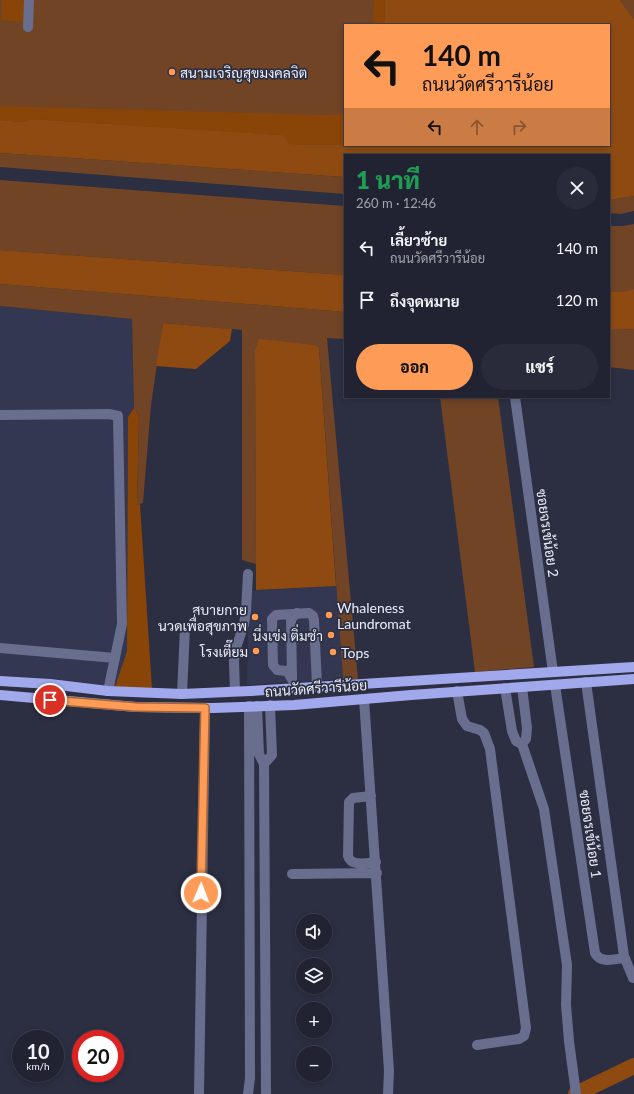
<!DOCTYPE html>
<html lang="th">
<meta charset="utf-8">
<style>
:root{--surface:#212332;--page:#292b3a;--text:#f1f3f6;--muted:#a2a4ac;--line:#3e404d;--accent:#fe9c57}
body{margin:0;font-family:Lato,Sarabun,sans-serif;background:var(--page);color:var(--text);height:100vh;display:flex;flex-direction:column;font-size:15px;white-space:nowrap}
*{box-sizing:border-box;margin:0}
p{font-size:13px;color:var(--muted)}
.icon{flex:none;width:22px;height:22px;fill:none;stroke:currentColor;stroke-width:2;stroke-linecap:round;stroke-linejoin:round}
.map{position:relative;flex:1;overflow:hidden}
.drawer{position:absolute;left:344px;top:154px;width:266px;height:244px;display:flex;flex-direction:column;background:var(--surface);border-radius:0px;box-shadow:0 2px 6px #0003,0 0 0 1px var(--line)}
.drawer>*{flex:none}
.guide{position:absolute;left:344px;top:24px;width:266px;height:122px;border-radius:0px;box-shadow:0 2px 6px #0003,0 0 0 1px var(--line);background:#fe9c57;color:#111;overflow:hidden}
.controls{position:absolute;left:296px;top:914px;display:grid;gap:8px}
.controls a{display:grid;place-items:center;width:36px;height:36px;border-radius:50%;background:var(--surface);box-shadow:0 2px 6px #0003,0 0 0 1px var(--line);font-size:20px}
.speed{position:absolute;left:12px;top:1030px;display:flex;gap:8px;font-size:20px;font-weight:700;text-align:center}
.speed>*{display:grid;place-content:center;width:52px;height:52px;border-radius:50%;background:var(--surface);box-shadow:0 2px 6px #0003,0 0 0 1px var(--line);line-height:1}
.speed small{font-size:10px;font-weight:400}
.speed .limit{border:6px solid #d22;background:#fff;color:#111}
.pin{position:absolute;display:grid;place-items:center;width:34px;height:34px;color:#fff;margin:-17px;border:2px solid #fff;border-radius:50%;box-shadow:0 1px 4px #0007}
.me{position:absolute;width:44px;margin:-22px;rotate:1deg;stroke-linejoin:round;filter:drop-shadow(0 0 3px #0008)}
.turn{display:flex;align-items:center;gap:14px;height:84px;padding:0 12px;font-size:18px}
.turn .icon{width:52px;height:52px;stroke-width:2.5}
.turn b{display:block;font-size:28px;line-height:34px}
.lanes{display:flex;align-items:center;height:38px;padding:0 12px;background:#0003;justify-content:center;gap:20px;direction:ltr}
.lanes .off{opacity:.35}
.round{display:grid;place-items:center;flex:none;width:42px;height:42px;border-radius:21px;background:var(--page)}
.headline{display:flex;align-items:center;justify-content:space-between;height:68px;padding:0 12px}
h1{font-size:24px;font-weight:800;line-height:30px;color:#1e9e55}
.cta{display:flex;gap:8px;margin-top:auto;padding:8px 12px}
.cta a{flex:1;height:46px;border-radius:24px;background:var(--accent);color:#111;font-size:16px;font-weight:800;line-height:46px;text-align:center}
.cta a+a{background:var(--page);color:var(--text)}
ul{padding:0;list-style:none}
li{display:flex;align-items:center;gap:12px;height:52px;padding:0 12px}
li div{flex:1}
li b{display:block;font-size:15px}
li em{font-style:normal}
.map>svg:first-child{display:block}
</style>
<div class="map">
<svg width="634" height="1094" viewBox="0 0 634 1094">
<rect width="100%" height="100%" fill="#2c2f42"/>
<path fill="#343751" d="M0,306l132,13 2,89 -6,9 -1,234 -12,36 -115,-9z
M336,586l7,93 -96,6 2,-94z"/>
<path fill="#704425" d="M0,0h385l-1,25h-39v120l-55,-1 -9,-9 -250,-16 -9,3 -22,-2z
M620,0h14v19z
M0,153l345,24v17l-345,-27z
M0,180l345,26v69l-345,-25z
M634,196v15l-13,3 -12,-1v-13z
M634,224v65l-13,3h-12v-66h14z
M0,284l345,28v27l-18,-1 31,341h-15l-24,-331 -64,3 1,213 -14,-4v-230l-79,-7 -12,82 -8,98 -6,2 2,-89 -5,-8 -2,-89 -132,-13z
M634,329v41l-25,-3v-37z
M440,397h58l36,270 -59,5z"/>
<path fill="#894407" d="M2,0h23v22l-24,-2z
M374,0h11l-1,25h-11z
M0,106l327,9 18,-1v9l-1,1 1,1v20l-55,-1 -9,-9 -250,-16 -9,3 -22,-2z
M134,408l5,8 -2,89 3,-1 12,185 -37,-2 12,-36 1,-234z"/>
<path fill="#8f4a11" d="M385,0h235l14,19v177l-25,4v-45h-264v22l-345,-24v-33l22,2 9,-3 251,16 8,9 55,1h264v-120h-225z
M0,250l345,25v37l-345,-28z
M634,289v40l-25,1v-38h12z
M163,323l69,6 -2,12 -34,28 -40,-3z
M259,339l55,6 5,3 17,238 -80,4 -1,-239z"/>
<g fill="none" stroke-linecap="round" stroke-linejoin="round">
<path stroke="#8f4a11" stroke-width="16" d="M576,1094l58,-28"/>
<path stroke="#696d8e" stroke-width="10" d="M28,27l1,-27
M515,397l38,275
M0,415l109,-1 9,2 4,208 -14,67
M0,648l115,10
M292,678l-1,-59 6,-6
M292,679l-5,-8 -10,-1 -4,-5 -1,-46 4,-4 33,-2 4,3 1,4 3,66
M586,682l38,274 9,22
M555,685l40,268c6,11 19,6 30,5
M505,688l7,43 4,10 6,3 22,65 23,156 -1,40 3,36 7,53
M235,691l-1,-30 2,-13 8,-24 2,-13 2,-37
M457,691l5,28 5,7 13,4 4,3 6,16 36,279 -2,8 -5,3 -42,6
M182,694l3,-66
M364,699l25,372 -1,23
M257,706l2,48 5,10 2,330
M522,744l4,-5 1,-11 -5,-41
M264,764l8,-9 -2,-50
M371,796l-18,2 -4,4 -1,54c3,11 19,7 28,6
M292,874l85,-1
M199,1094l6,-386
M248,1094l2,-16 -1,-372"/>
<path stroke="#a1a9ec" stroke-width="10" d="M0,681l50,3 58,7 74,3 68,-3 384,-24
M0,695l136,12 77,1 81,-3 117,-10 223,-16"/>
</g>
<g fill="none" stroke-linecap="round" stroke-linejoin="round">
<defs>
<path id="route" d="M50,700l86,7 69,1 -4,185"/>
</defs>
<use href="#route" stroke="#a56539" stroke-width="10"/>
<use href="#route" stroke="#fe9c57" stroke-width="7"/>
</g>
<g fill="#fe9c57" stroke="#2c2f42" stroke-width="1.5">
<circle cx="172" cy="72" r="4"/>
<circle cx="329" cy="615" r="4"/>
<circle cx="255" cy="617" r="4"/>
<circle cx="331" cy="635" r="4"/>
<circle cx="256" cy="651" r="4"/>
<circle cx="333" cy="652" r="4"/>
</g>
<g text-anchor="middle" dominant-baseline="central" stroke-width="3.5" stroke-linejoin="round" paint-order="stroke">
<g font-size="14" fill="#e9ecf8" stroke="#2c2f42" text-anchor="start">
<text x="180" y="72">สนามเจริญสุขมงคลจิต</text>
<text x="337" y="607">Whaleness<tspan x="337" dy="16">Laundromat</tspan></text>
<text x="247" y="609" text-anchor="end">สบายกาย<tspan x="247" dy="16">นวดเพื่อสุขภาพ</tspan></text>
<text x="323" y="635" text-anchor="end">นึ่งเข่ง ติ่มซำ</text>
<text x="248" y="651" text-anchor="end">โรงเตี๊ยม</text>
<text x="341" y="652">Tops</text>
</g>
<g font-size="14" fill="#e9ecf8" stroke="#2c2f42">
<text transform="translate(548 533) rotate(82)">ซอยจรเข้น้อย 2</text>
<text transform="translate(316 688) rotate(-4)">ถนนวัดศรีวารีน้อย</text>
<text transform="translate(591 834) rotate(82)">ซอยจรเข้น้อย 1</text>
</g>
</g>
</svg>
<div class="controls">
<a><svg class="icon" aria-label="sound" viewBox="0 0 24 24"><path d="M4 9h4l5-4v14l-5-4H4zM17 9q2 3 0 6"/></svg></a>
<a><svg class="icon" aria-label="layers" viewBox="0 0 24 24"><path d="M12 4l9 5-9 5-9-5zM3 14l9 5 9-5"/></svg></a>
<a>+</a>
<a>−</a>
</div>
<div class="speed"><div>10<small>km/h</small></div><div class="limit">20</div></div>
<div class="pin" style="left:50px;top:700px;background:#d93025"><svg class="icon" aria-label="arrive" viewBox="0 0 24 24"><path d="M6 21V4h12l-3 4 3 4H6"/></svg></div>
<svg class="me" style="left:201px;top:893px" viewBox="-20 -20 40 40"><circle r="17" fill="#fe9c57" stroke="#fff" stroke-width="3"/><path d="M0-11L8 9 0 5-8 9z" fill="#fff"/></svg>
<div class="guide">
<div class="turn"><svg class="icon" aria-label="left" viewBox="0 0 24 24"><path d="M17 20v-9H6M10 6l-5 5 5 5"/></svg><div><b>140 m</b>ถนนวัดศรีวารีน้อย</div></div>
<div class="lanes"><svg class="icon" aria-label="left" viewBox="0 0 24 24"><path d="M17 20v-9H6M10 6l-5 5 5 5"/></svg><svg class="icon off" aria-label="ahead" viewBox="0 0 24 24"><path d="M12 20V5M6 11l6-6 6 6"/></svg><svg class="icon off" aria-label="right" viewBox="0 0 24 24"><path d="M7 20v-9h11M14 6l5 5-5 5"/></svg></div>
</div>
<section class="drawer">
<div class="headline"><div><h1>1 นาที</h1><p>260 m · 12:46</p></div><a class="round"><svg class="icon" aria-label="close" viewBox="0 0 24 24"><path d="M6 6l12 12M18 6L6 18"/></svg></a></div>
<ul>
<li><svg class="icon" aria-label="left" viewBox="0 0 24 24"><path d="M17 20v-9H6M10 6l-5 5 5 5"/></svg><div><b>เลี้ยวซ้าย</b><p>ถนนวัดศรีวารีน้อย</p></div><em>140 m</em></li>
<li><svg class="icon" aria-label="arrive" viewBox="0 0 24 24"><path d="M6 21V4h12l-3 4 3 4H6"/></svg><div><b>ถึงจุดหมาย</b></div><em>120 m</em></li>
</ul>
<div class="cta"><a>ออก</a><a>แชร์</a></div>
</section>
</div>
